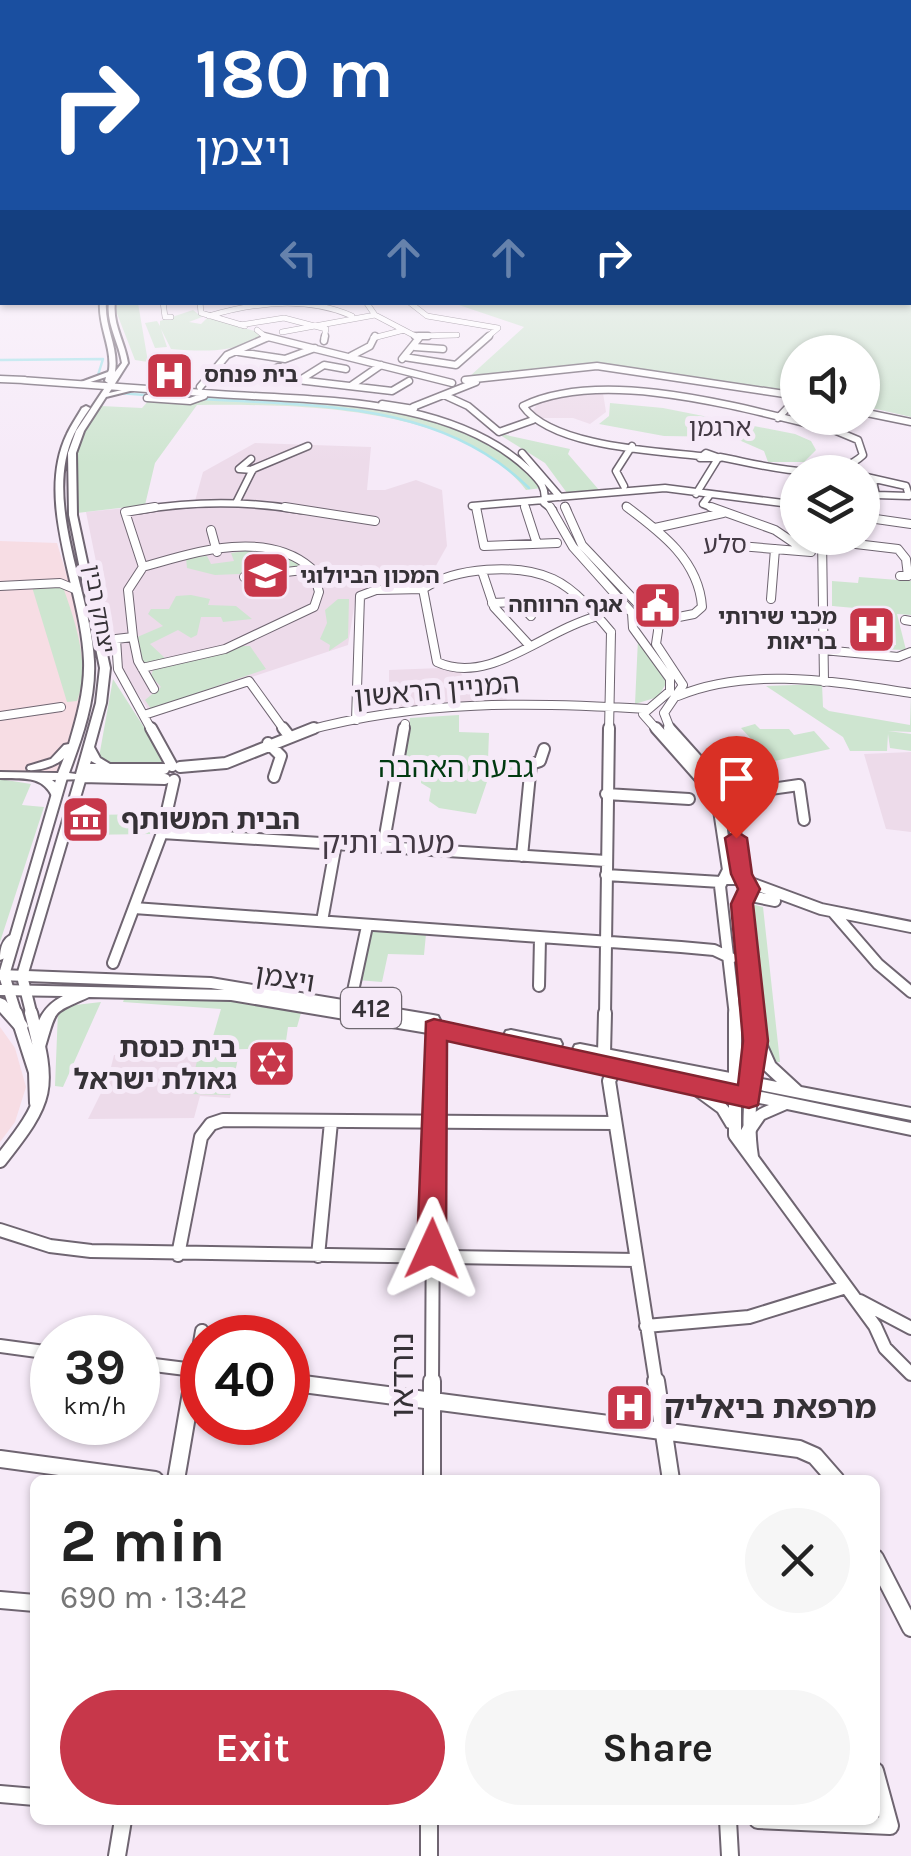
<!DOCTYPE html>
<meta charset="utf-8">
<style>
:root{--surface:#fff;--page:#f6f6f6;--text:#222;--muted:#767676;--accent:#c7374a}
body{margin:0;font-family:Karla,"Noto Sans Hebrew",sans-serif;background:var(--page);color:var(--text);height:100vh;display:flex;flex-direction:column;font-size:38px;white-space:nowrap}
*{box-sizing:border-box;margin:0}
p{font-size:32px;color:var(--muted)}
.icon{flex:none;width:55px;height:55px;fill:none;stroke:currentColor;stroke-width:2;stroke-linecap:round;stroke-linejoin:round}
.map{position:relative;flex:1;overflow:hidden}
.sheet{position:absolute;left:30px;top:1475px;width:850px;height:350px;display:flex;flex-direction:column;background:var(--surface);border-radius:15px;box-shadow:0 2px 8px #0004}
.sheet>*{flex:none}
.guide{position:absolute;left:0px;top:0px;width:912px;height:305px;box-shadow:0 2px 8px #0004;background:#1a4fa0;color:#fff;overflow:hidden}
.controls{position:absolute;left:780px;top:335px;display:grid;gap:20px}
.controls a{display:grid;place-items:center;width:100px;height:100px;border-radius:50%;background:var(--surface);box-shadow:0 2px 8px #0004;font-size:50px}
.speed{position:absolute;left:30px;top:1315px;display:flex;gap:20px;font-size:50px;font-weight:700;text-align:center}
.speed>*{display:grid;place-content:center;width:130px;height:130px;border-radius:50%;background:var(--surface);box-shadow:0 2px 8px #0004;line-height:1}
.speed small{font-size:25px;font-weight:400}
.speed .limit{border:15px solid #d22;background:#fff;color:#111}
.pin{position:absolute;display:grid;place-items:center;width:85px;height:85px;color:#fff;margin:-102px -42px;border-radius:50% 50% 50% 0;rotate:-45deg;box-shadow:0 0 10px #0007}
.pin .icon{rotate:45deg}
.me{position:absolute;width:110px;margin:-55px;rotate:1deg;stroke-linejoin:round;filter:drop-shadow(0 0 8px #0008)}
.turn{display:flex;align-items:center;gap:35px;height:210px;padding:0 30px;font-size:45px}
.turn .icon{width:130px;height:130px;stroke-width:2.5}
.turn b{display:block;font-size:70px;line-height:85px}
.lanes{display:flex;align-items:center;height:95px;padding:0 30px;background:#0003;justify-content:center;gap:50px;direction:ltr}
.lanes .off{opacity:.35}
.round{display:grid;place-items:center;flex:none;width:105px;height:105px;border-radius:52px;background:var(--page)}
.headline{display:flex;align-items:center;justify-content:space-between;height:170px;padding:0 30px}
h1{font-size:60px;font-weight:700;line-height:75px}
.action{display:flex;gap:20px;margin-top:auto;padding:20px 30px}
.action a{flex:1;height:115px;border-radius:60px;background:var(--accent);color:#fff;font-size:40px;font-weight:700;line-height:115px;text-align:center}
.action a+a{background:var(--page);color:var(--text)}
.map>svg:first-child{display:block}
</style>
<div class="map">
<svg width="911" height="1856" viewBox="0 0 911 1856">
<rect width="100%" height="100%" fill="#f6eaf8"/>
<path fill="#f7dde4" d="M0,541l57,2 16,53 12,77 -7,47 -23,61 -55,-2z
M0,1027l15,21 11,39 -11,35 -15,20z"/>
<path fill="#eddbea" d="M587,393h16l3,19 -16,12 -17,-6h-35l-6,-6 8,-12z
M255,443l116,4 -4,43h18l31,-10 26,10 5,56 -18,32 -22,9h-38l-13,8 -8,50 -199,66 -33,-50 -30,-149 109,-11 8,-29z
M441,668l20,5 7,15 37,-1 2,15 -118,8v-40z
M911,752v80l-25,-3 -22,-75z
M114,1055l84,2 40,1 -8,40 -30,-2 -6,22 -106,1 20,-40z"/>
<path fill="#cee5d0" d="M911,276v141l-48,-11 -1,-54h-64l-1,41 -200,-28 -128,12 55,-50 -71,-24 457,-1z
M117,303h21l10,59 -13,-2 -19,-49z
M193,310l9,7 -13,5 12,2 7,-7 50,15 5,6c-36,14 -54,14 -92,11l-10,-20 6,18 -12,1 -10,-25 12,-2 3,5v-5z
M215,395c109,8 251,0 326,93l-15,2c-66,-85 -230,-86 -329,-85l-42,58 -10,42 -68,8 -1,-67 25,-40 41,2 8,-9 39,4z
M610,403l53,5 132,26 16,7 5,9 -12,12h-36l-4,-11 -32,-14 -68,-1 -65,-12 10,-8z
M497,433l73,16 -2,5 31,36 -32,3 -22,-30z
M260,549l23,2 22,15 -21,5 -12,-8 -13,1 1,9 -45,2 -28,-7 -1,-10 21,-2 4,8 23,-3 -3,-8z
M859,577l52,4v34l-14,-1 9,36 -31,-1v-5l21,1 -1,-17 -16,-3 -2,-15 -45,-4v-25l26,2z
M56,585l7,2c12,34 28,79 14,114l-10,1 -35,-115z
M191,595l19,4 -2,6 28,1 16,13 -29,3 -2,-5h-20l-4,18 -6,3 -13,-8 -28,14 16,15 -23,5 -8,-26 28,-12 -15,-12 3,-5h18l7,-13z
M338,599h11l-1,39 -19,13 1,-6 -10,-6 7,-16 -2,-13z
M638,639l29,43 -9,15 -23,7z
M242,646h8l16,23 -115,40 -6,-9 16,-13 -10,-11 2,-6z
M113,679l52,81 -4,6 -44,-1 -18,-8z
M822,684l1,23 6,4 81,14 1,-30v37l-23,-1 23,3v17l-21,-3 -2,-14 -1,17h-37l-7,-14 -77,-51z
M459,715v17l30,1 -1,27 35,3 -2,12 -31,-2 -14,41 -37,-6 -10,-7 2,-12 -10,-6 1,-13 -7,-1v-8h-11l6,-43z
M755,724l5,5h29l5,6 20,-4 16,18 -79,17 -20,-19 22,-6 -12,-13z
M0,779l31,5 -9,21 22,2 -44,135z
M155,814l-5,20 -69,1 6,-20z
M755,905l8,2 17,155h-7l-14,-36 -11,-115z
M368,930l58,4 -2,21 -36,-1 -6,28 -25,-2z
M126,994l73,2 102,17 -4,14h-9l-3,21 -76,2 12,-41 -98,-7z
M101,1002l-38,85 -8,-1 3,-75 9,-5z
M198,1057l40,1 -8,37 -41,-1z"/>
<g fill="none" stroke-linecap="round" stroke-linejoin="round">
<path stroke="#a8e3ea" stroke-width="2.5" d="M0,360l103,-1 -5,16
M119,393l26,2
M203,399c115,7 239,3 326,89"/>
<defs>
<path id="minor-far5" d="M163,302l2,15h6
M200,302l1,11 44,13
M366,302l9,13 44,23
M409,302l18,14 71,12 -12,10
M209,316c47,-14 97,-20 143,0
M240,325l44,-7 42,11 -2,9
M257,330l10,8
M282,332l93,-17
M418,336l39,-1
M373,338l31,-8"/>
<path id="minor-far4" d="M264,336l188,47
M418,336h10
M324,341l1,-5
M415,347l28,2
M239,352l46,7 30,-11
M351,356l19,-10 5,-10
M404,357l52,8 33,-29
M402,359l17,-21 -4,-2
M221,371l171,20 17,-10
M256,377l23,-10
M0,379l25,1
M21,380c66,5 132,9 197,14 101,7 234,2 312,77 10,10 17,17 14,32l9,7
M300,380l24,-15 22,4
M465,380l132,-14 201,30
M352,385l29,-20
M200,387l27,-32 39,-17
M444,395l24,11 31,26 34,-12
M147,398l43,3 14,-5
M382,404l32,5
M413,407l63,-25
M862,412l49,10
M778,418l14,-15
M522,453l38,44
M706,453l14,5h-20z
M700,456c-47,-5 -149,-10 -177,-50 82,-40 225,4 311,24l24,10 5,15c-33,32 -103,9 -143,2
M251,459l-12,10 14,1
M862,476l44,10 3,10 -33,-1 -3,-14
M624,486l-8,-15 16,-25
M696,494l21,-34
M709,496l-6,8 15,6
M546,498l119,-10 133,17
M236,503l17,-34 55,-23
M524,503l2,7
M472,506l72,-6
M565,506l2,4
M626,506l5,4
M140,510c54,-9 108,-9 161,0"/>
<path id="minor-far3" d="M285,507l90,14
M476,507l8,39 73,-3
M525,507l12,37
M550,507l23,40 59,66 1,15 37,51v12l-27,23 15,17
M565,507l17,38 76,80v6
M627,507c35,26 72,54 75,100l-8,7 -41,8
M711,507l64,23 31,21
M862,517l49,7
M655,528l68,-15
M211,530l6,22
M822,538l2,144
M822,540l76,9 8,10 2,17h-8
M726,549l1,-4 84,7
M143,567c51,-15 123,-38 168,1
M483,574l11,33 35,38
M244,577l59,-7
M0,586l60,-3 17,7
M423,589l14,73c52,24 106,-31 158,-45
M423,589c32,-22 95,-26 130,-10 22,10 43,35 58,53
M771,599l4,-50
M492,603l26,-1 13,14
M905,620l6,1
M658,631l-2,13 27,41 -19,28
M133,637l5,24 16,28
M823,650l75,7 13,-5
M142,668l83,-19 89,-42 5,-15 -5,-18
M678,696c72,-30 158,-14 233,-3
M664,713l7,18
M144,715l105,-34 36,50
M0,716l61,-9
M356,720l4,-124 16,-6 47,-1
M152,731l-34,-62 -2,-30 17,-2 -5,-47 15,-23 -18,-55 30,-5
M305,731c113,-31 226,-29 342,-22
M404,731l1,-7
M609,731l2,-99"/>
<path id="minor-far2" d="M151,728l21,38
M283,728l7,9
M656,728l61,69 11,73 -8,16 15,130
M669,728l60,67 14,86
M268,743l13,13 -7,21
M180,767l46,-4 88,-35
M84,769h80
M606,794l83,5
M729,795l70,-10 5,35
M162,833l444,28
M383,847l21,-119
M522,856l9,-92 9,-3 4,-12
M606,875l115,7
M725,879h15l81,30 90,18
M746,895l29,6
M744,896l10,120
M134,908l547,39 33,3 17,8
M833,912l45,52 33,28
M322,921l14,-77
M113,963l49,-130 12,-53
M539,986l1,-48
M350,1005l17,-79
M17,1016l-13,-41 58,-198
M32,1016l-10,-40 59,-199 84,2
M605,1016l4,-288"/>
<path id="minor-far1" d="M16,1013l19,59 1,31
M735,1013v122l140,191 10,22 26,26
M604,1054l1,-41
M616,1066l-7,15 47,302
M752,1157c-8,-49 6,-95 2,-144
M0,1161c49,-62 51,-71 31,-148
M0,1230l50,16 41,5 545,9
M178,1255l23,-118 10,-13 12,-4 392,3
M318,1256l13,-134
M860,1301l51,27
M646,1326l103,-9 97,-30
M0,1346l52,7
M138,1363l64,8
M288,1382l9,1
M193,1383l9,-52
M432,1383l2,-354"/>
<path id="minor" d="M656,1381l15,99
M288,1382l511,67 16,7 21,24
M0,1459l155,21
M176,1480l17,-99
M432,1480v-99
M875,1558l36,70
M0,1600l35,3
M0,1794l35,3
M429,1820v36
M728,1820l2,36
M758,1820l132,6 -15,-55
M117,1856l6,-36"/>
<path id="major" d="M100,302h6c-2,25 13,45 9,70l7,-9c-3,-21 -16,-39 -13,-61h6c-3,22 10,40 13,61l-19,30 30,-7 3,2 -36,9 -22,34 -8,22 1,62 33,153 -4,35 -12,44 6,11 20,12 -1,2h-8l-20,-11 -6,18 -33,1 5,4 5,10 -6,3 -4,-1c-10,-21 -30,-17 -52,-18v-6l58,1 6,-15c-8,8 -25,13 -36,12l-1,-2 1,-2 23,-7 13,-14 5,-1c8,-27 16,-55 15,-83 -2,-70 -50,-159 -17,-227 4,-9 10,-17 15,-26l4,-2 4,2c-6,9 -12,17 -16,26 -32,68 17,157 20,227 2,39 -12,77 -25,112l7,1 20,-71 4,-35 -31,-153 -1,-62 8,-22 32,-48 -3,-2 1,-4 -22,7 -3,-2 27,-10 1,-2c3,-23 -11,-44 -9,-68z
M14,934l6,4 -15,20 -5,2c0,-11 2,-23 14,-26z
M0,970l211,8 222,37 5,1 2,4 -4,4 72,15 -4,-4 2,-4 5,-1 44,9 5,1 2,4 -2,4 -5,1 25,5 -5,-1 -2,-4 2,-4 5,-1 197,38 -13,-12 -15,-34 2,-4h10l14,31 26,24 110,21v12l-327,-65 327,68v12l-124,-26 -23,10 -13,19 -5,2 -5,-2 -2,-4c8,-15 14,-23 30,-29l-56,-12c12,9 19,17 26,30l-2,4 -5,2 -5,-2 -9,-15 -26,-19 -2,-5 -256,-54 -203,-34 -142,-3c-37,17 -32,10 -44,50h-10l-2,-4c3,-21 10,-37 30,-47l-63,-1v-10l224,5 -13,-2 -211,-8z
M0,998l5,2 21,22 2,4 -2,4h-10l-16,-18z"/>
<path id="highway" d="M910,244h1v4h-1z"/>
</defs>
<use href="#minor-far5" stroke="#6f6571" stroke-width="6"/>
<use href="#minor-far4" stroke="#6f6571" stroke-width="9"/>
<use href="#minor-far3" stroke="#6f6571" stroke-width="10"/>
<use href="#minor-far2" stroke="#6f6571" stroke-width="14"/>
<use href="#minor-far1" stroke="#6f6571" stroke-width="16"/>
<use href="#minor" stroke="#6f6571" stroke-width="20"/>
<use href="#major" stroke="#6f6571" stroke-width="4"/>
<use href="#highway" stroke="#6f6571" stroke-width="4"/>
<use href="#minor-far5" stroke="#fff" stroke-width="5"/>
<use href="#minor-far4" stroke="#fff" stroke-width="6"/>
<use href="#minor-far3" stroke="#fff" stroke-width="8"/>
<use href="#minor-far2" stroke="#fff" stroke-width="10"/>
<use href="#minor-far1" stroke="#fff" stroke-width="12"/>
<use href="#minor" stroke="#fff" stroke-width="16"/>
<use href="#major" fill="#fff" fill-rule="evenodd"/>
<use href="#highway" fill="#fff" fill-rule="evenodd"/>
</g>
<linearGradient id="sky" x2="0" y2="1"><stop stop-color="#8ec7e9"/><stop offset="0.44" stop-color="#fbf6fc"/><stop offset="1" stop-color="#fbf6fc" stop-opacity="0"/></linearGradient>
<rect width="911" height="464" fill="url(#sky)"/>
<path fill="#c7374a" stroke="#812430" stroke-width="2.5" d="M736,831l11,7 5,36 8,15 -7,15 15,137 -10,64 -9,3 -302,-67 -1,208 -4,9 -10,4 -11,-4 -4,-9 9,-227 8,-3 304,66 5,-44 -12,-137 7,-15 -7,-15 -6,-36z"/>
<defs>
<symbol id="hospital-square" viewBox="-11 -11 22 22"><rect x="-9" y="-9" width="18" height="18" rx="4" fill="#c7374a" stroke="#f6eaf8"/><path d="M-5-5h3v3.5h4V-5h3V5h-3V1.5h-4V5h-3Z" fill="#fff"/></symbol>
<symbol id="university-square" viewBox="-11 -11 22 22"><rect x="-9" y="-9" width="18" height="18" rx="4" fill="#c7374a" stroke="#f6eaf8"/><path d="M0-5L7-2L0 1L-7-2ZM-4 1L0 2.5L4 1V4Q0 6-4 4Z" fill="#fff"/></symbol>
<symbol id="civic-square" viewBox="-11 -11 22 22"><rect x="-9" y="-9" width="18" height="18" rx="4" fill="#c7374a" stroke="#f6eaf8"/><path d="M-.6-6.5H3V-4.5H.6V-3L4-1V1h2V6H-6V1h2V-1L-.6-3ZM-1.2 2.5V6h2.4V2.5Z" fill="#fff"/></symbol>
<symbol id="museum-square" viewBox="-11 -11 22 22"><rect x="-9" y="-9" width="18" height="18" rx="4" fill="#c7374a" stroke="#f6eaf8"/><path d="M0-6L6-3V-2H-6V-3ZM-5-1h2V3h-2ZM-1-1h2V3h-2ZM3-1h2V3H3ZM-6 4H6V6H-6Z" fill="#fff"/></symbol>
<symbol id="synagogue-square" viewBox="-11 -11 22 22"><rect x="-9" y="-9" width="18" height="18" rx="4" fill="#c7374a" stroke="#f6eaf8"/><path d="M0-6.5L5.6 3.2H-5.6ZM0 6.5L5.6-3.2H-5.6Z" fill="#fff"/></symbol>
</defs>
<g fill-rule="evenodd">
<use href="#hospital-square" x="142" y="348" width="55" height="55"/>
<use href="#university-square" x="238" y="548" width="55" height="55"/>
<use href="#civic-square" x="630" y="578" width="55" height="55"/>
<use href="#hospital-square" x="844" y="602" width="55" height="55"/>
<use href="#museum-square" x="58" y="792" width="55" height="55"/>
<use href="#synagogue-square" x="244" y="1036" width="55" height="55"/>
<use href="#hospital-square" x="602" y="1380" width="55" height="55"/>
</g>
<g text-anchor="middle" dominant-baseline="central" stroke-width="10" stroke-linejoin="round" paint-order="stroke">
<g font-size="22" font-weight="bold" fill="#353136" stroke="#f6eaf8" text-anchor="start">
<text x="204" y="375">בית פנחס</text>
<text x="300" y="576">המכון הביולוגי</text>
<text x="623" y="605" text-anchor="end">אגף הרווחה</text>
<text x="837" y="617" text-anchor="end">מכבי שירותי<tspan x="837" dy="25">בריאות</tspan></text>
</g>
<g font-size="22" fill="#353136" stroke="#f6eaf8">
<text transform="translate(99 609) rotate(80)">יצחק רבין</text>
</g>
<g font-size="25" fill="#433944" stroke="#f6eaf8">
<text x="720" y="427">ארגמן</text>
<text x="725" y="544">סלע</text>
</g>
<rect fill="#f6eaf8" stroke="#6f6870" stroke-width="2.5" x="341" y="988" width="60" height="40" rx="8"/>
<g font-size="25" font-weight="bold" fill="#353136">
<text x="371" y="1008">412</text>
</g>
<g font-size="28" fill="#353136" stroke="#f6eaf8">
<text transform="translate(437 690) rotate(-5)">המניין הראשון</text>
<text transform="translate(285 978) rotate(9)">ויצמן</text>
</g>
<g font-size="28" fill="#003a10" stroke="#f6eaf8">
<text x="456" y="767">גבעת האהבה</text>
</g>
<g font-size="28" font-weight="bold" fill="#353136" stroke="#f6eaf8" text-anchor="start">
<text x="121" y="819">הבית המשותף</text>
<text x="237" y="1047" text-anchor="end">בית כנסת<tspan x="237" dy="32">גאולת ישראל</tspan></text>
</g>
<g font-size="30" fill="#433944" stroke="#f6eaf8">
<text x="388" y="843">מערב ותיק</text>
</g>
<g font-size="32" fill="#353136" stroke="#f6eaf8">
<text transform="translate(402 1375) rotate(-90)">נורדאו</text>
</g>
<g font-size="32" font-weight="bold" fill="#353136" stroke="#f6eaf8" text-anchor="start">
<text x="664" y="1407">מרפאת ביאליק</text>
</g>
</g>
</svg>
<div class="controls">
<a><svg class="icon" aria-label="sound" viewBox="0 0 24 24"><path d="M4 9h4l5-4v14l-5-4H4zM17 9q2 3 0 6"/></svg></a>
<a><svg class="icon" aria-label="layers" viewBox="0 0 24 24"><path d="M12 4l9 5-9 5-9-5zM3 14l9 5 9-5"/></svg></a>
</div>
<div class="speed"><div>39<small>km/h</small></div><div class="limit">40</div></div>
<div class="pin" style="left:736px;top:838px;background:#d93025"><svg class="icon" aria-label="arrive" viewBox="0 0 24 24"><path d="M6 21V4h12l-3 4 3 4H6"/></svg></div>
<svg class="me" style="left:432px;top:1249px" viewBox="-20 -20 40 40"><path d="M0-17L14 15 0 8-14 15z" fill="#c7374a" stroke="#fff" stroke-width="4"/></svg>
<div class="guide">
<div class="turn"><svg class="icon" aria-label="right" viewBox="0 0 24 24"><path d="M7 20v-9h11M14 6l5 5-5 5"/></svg><div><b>180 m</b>ויצמן</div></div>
<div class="lanes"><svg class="icon off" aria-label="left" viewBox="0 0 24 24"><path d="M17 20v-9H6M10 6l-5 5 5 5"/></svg><svg class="icon off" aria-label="ahead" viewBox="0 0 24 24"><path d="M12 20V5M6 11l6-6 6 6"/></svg><svg class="icon off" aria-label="ahead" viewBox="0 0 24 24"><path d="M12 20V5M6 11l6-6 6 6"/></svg><svg class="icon" aria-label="right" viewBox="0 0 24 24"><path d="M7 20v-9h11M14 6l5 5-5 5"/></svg></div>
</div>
<section class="sheet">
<div class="headline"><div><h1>2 min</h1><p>690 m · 13:42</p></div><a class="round"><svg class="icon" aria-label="close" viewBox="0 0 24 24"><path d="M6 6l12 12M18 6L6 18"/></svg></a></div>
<div class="action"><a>Exit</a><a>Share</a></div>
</section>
</div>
